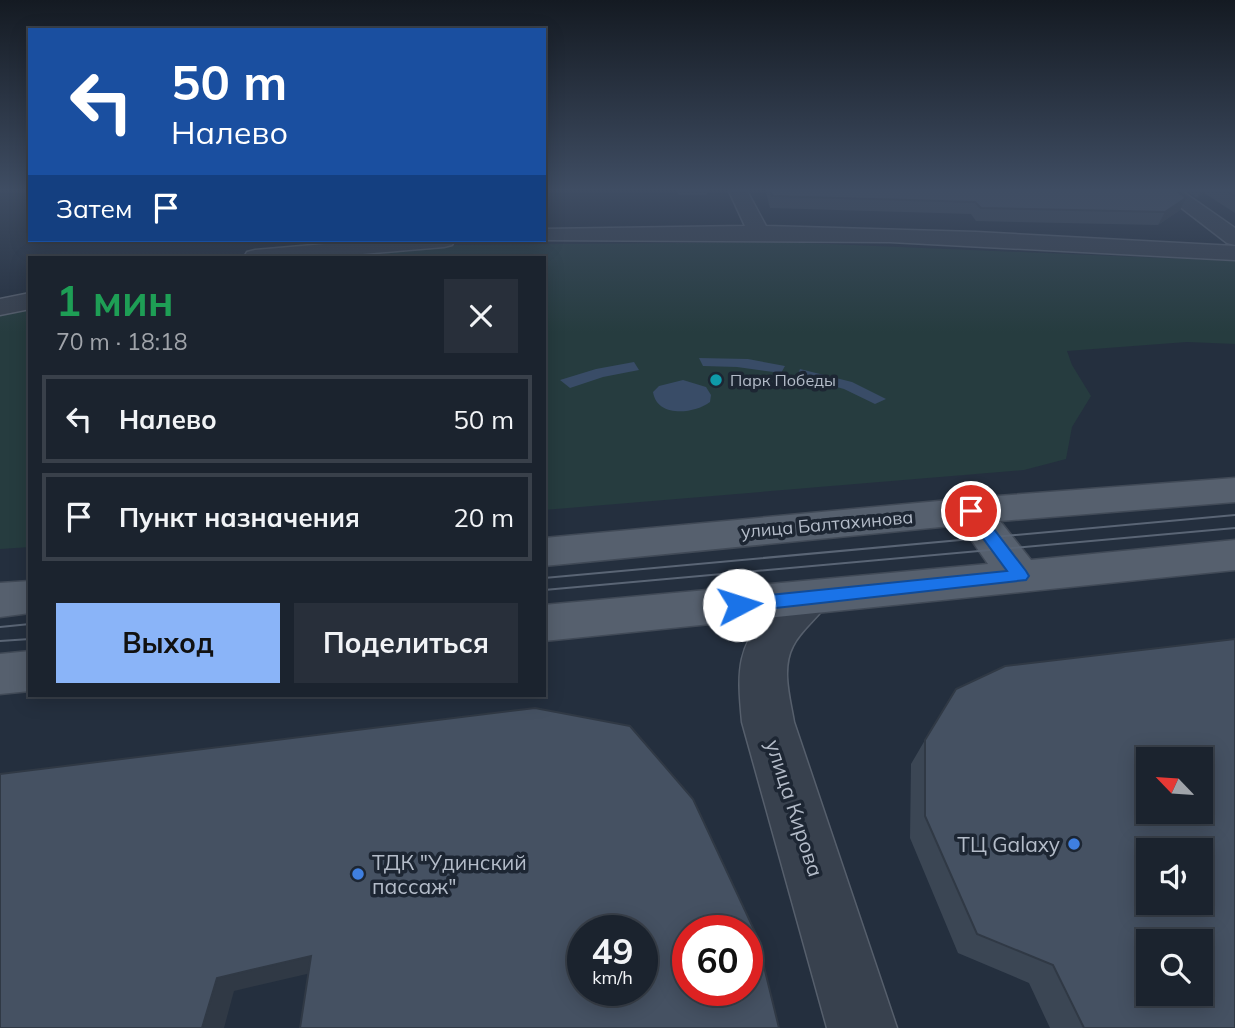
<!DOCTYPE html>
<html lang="ru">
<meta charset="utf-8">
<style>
:root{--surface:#1b232e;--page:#282f3a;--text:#f1f3f6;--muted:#a0a4aa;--line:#39404a;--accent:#8ab4f8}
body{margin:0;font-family:Mulish,sans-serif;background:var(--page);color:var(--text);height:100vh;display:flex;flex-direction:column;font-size:26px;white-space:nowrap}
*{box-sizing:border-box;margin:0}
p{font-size:23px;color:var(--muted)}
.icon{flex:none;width:38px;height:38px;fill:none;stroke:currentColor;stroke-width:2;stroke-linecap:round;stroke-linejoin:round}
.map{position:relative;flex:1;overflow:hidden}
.sheet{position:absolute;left:28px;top:256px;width:518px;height:441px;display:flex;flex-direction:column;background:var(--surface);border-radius:0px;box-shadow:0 4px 18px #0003,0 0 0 2px var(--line)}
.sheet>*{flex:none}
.hud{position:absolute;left:28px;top:28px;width:518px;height:214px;border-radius:0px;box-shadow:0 4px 18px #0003,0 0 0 2px var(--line);background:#1a4fa0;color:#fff;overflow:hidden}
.needle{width:46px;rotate:295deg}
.controls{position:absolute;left:1136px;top:747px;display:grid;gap:14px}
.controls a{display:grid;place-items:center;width:77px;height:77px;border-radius:0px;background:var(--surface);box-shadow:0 4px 18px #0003,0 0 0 2px var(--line);font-size:35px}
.speed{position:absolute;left:567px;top:915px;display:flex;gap:14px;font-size:35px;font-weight:700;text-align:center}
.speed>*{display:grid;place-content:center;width:91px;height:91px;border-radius:50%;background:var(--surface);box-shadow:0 4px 18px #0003,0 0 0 2px var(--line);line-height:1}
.speed small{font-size:18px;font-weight:400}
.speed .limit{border:10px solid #d22;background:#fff;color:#111}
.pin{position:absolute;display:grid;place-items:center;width:60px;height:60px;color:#fff;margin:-30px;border:4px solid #fff;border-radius:50%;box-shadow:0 2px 7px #0007}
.me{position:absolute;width:77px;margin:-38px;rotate:85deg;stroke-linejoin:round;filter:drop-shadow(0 0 5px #0008)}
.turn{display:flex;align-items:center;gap:24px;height:147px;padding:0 28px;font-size:32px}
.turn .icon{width:91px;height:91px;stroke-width:2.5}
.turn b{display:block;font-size:49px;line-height:60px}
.then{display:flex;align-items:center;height:66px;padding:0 28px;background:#0003;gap:14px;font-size:26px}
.round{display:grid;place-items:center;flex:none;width:74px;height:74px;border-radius:0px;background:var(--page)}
.headline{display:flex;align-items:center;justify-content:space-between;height:119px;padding:0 28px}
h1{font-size:42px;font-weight:700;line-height:52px;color:#1e9e55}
.button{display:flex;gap:14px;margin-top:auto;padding:14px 28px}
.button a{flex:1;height:80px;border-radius:0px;background:var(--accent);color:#111;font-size:28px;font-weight:700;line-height:80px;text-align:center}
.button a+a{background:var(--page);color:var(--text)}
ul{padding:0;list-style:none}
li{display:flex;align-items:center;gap:21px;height:88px;margin:0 14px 10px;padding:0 14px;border:4px solid var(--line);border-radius:0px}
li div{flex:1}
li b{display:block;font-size:26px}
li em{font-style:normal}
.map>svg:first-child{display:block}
</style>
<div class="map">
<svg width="1235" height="1028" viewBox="0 0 1235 1028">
<rect width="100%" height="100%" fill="#242f3e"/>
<path fill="#263c3f" d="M781,242l454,19v83l-48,-2 -120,9 5,14 19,31 -19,31 -6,32 -42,11 -480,40v-253h-218l130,-12z
M30,308v239l-30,2v-234z"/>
<path fill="#394c67" d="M699,358l49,1 37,7 -4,7 -44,-6 -34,-1z
M634,362l5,8 -36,7 -33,11 -10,-8 36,-11z
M800,369l52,13 34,17 -11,5 -31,-15 -47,-13z
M683,380l23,7 5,8 -1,7c-16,12 -53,16 -57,-10l6,-6z"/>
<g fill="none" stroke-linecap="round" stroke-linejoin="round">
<defs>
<path id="minor" d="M728,189h18l20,37 210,6 259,14v14l-345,-18 -353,-2h7v-11l201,-3z
M1157,189h22l56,39v17l-8,-2z
M372,240h83l-3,5 -8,2 -117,10h-83l3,-5 8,-2z
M30,293v16l-30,6v-16z
M809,581l15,5 7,12c-10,18 -29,30 -38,48 -12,23 -3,52 1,76l103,306h-70l-85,-306c-5,-52 -6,-77 32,-116 12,-12 19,-19 35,-25z"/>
<path id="major" d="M1235,478v24l-235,19 31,39 204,-20v30l-691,71v-36l444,-41 -27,-39 -417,41v-28l427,-40z
M30,581v32l-30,4v-34z
M30,651v40l-30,3v-40z"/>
</defs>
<use href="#minor" stroke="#565f6c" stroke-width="3"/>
<use href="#major" stroke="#414a57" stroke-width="3"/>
<use href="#minor" fill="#38414e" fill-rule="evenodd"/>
<use href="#major" fill="#56606e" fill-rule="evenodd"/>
<path stroke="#5a6575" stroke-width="2" d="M544,578l691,-63
M544,590l691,-62
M0,627l30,-3
M0,641l30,-2"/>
</g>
<path fill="#3b4654" d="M677,189h31l-1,6h-29z
M765,189h410l11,9 -6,12 -22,15 -182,-4 -5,-7 -201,-6z
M1183,189h52v24l-31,-20 -7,5z
M925,740l310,288h-185l-21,-45 -71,-30 -48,-115 1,-74z"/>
<path fill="#303945" d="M1202,189h4l-2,4 -7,5z
M1186,198l-6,12 -22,15 7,-13z
M311,956l13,14 -90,21 -10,37h-22l15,-50z"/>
<path fill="#455162" stroke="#303945" stroke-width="2" fill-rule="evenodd" d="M770,189h405l11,9 -21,14 -184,-4 -6,-6 -203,-6z
M1224,189h11v7z
M1235,639v389h-151l-31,-63 -76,-31 -52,-118v-76l31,-51 49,-23zM1148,760h52v52h-52zM1148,850h52v53h-52zM1148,942h52v52h-52z
M535,708l95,18 63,73 63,135 23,94h-479l11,-72 -94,22 -15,50h-202v-254zM583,931h59v59h-59zM688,931h59v59h-59z"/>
<linearGradient id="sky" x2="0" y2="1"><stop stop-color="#141a22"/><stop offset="0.57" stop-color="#3f4d63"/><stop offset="1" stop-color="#3f4d63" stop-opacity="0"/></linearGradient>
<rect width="1235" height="333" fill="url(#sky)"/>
<path fill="#1a73e8" stroke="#114b97" stroke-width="2" d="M971,506l6,1 49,64 3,5 -3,4 -287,32 -6,-2 -3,-5 3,-5 6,-2 268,-27 -44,-60z"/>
<circle fill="#0f9aa8" stroke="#1d2633" stroke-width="2.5" cx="716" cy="380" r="7"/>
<g fill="#3f7fe0" stroke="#1d2633" stroke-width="2.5">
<circle cx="1074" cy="844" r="7"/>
<circle cx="358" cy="874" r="7"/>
</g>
<g text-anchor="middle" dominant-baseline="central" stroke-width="7" stroke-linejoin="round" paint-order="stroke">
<g font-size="16" fill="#b4bcc9" stroke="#1d2633" text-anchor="start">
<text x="730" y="380">Парк Победы</text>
</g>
<g font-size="18" fill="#b4bcc9" stroke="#1d2633">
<text transform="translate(827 524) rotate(-5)">улица Балтахинова</text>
</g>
<g font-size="21" fill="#b4bcc9" stroke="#1d2633">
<text transform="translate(795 808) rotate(72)">улица Кирова</text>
</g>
<g font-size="21" fill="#b4bcc9" stroke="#1d2633" text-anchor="end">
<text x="1060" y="844">ТЦ Galaxy</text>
<text x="372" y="862" text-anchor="start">ТДК "Удинский<tspan x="372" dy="24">пассаж"</tspan></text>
</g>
</g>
</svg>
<div class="controls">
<a><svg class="needle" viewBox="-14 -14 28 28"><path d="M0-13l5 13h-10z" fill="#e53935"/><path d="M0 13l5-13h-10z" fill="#a0a4aa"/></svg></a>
<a><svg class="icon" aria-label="sound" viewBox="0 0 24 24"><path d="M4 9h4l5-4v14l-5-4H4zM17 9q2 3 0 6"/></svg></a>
<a><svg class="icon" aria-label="search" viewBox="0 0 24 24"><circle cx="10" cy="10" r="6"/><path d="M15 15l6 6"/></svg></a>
</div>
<div class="speed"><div>49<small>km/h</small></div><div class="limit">60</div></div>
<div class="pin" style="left:971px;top:511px;background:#d93025"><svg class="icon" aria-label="arrive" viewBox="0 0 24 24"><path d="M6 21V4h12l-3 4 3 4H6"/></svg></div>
<svg class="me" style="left:739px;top:605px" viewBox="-20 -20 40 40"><circle r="19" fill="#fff"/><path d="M0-13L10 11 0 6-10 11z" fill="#1a73e8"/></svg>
<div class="hud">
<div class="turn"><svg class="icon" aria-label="left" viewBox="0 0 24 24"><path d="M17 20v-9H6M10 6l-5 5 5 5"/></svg><div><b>50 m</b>Налево</div></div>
<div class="then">Затем<svg class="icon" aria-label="arrive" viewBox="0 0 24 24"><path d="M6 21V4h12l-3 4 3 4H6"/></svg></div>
</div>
<section class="sheet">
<div class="headline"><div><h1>1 мин</h1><p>70 m · 18:18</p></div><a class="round"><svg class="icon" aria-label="close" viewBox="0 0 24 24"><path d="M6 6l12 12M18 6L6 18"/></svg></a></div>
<ul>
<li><svg class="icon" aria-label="left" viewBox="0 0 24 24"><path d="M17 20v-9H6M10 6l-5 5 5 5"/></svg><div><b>Налево</b></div><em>50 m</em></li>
<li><svg class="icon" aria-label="arrive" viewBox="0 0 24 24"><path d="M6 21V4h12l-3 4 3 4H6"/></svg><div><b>Пункт назначения</b></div><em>20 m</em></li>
</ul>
<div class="button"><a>Выход</a><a>Поделиться</a></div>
</section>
</div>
